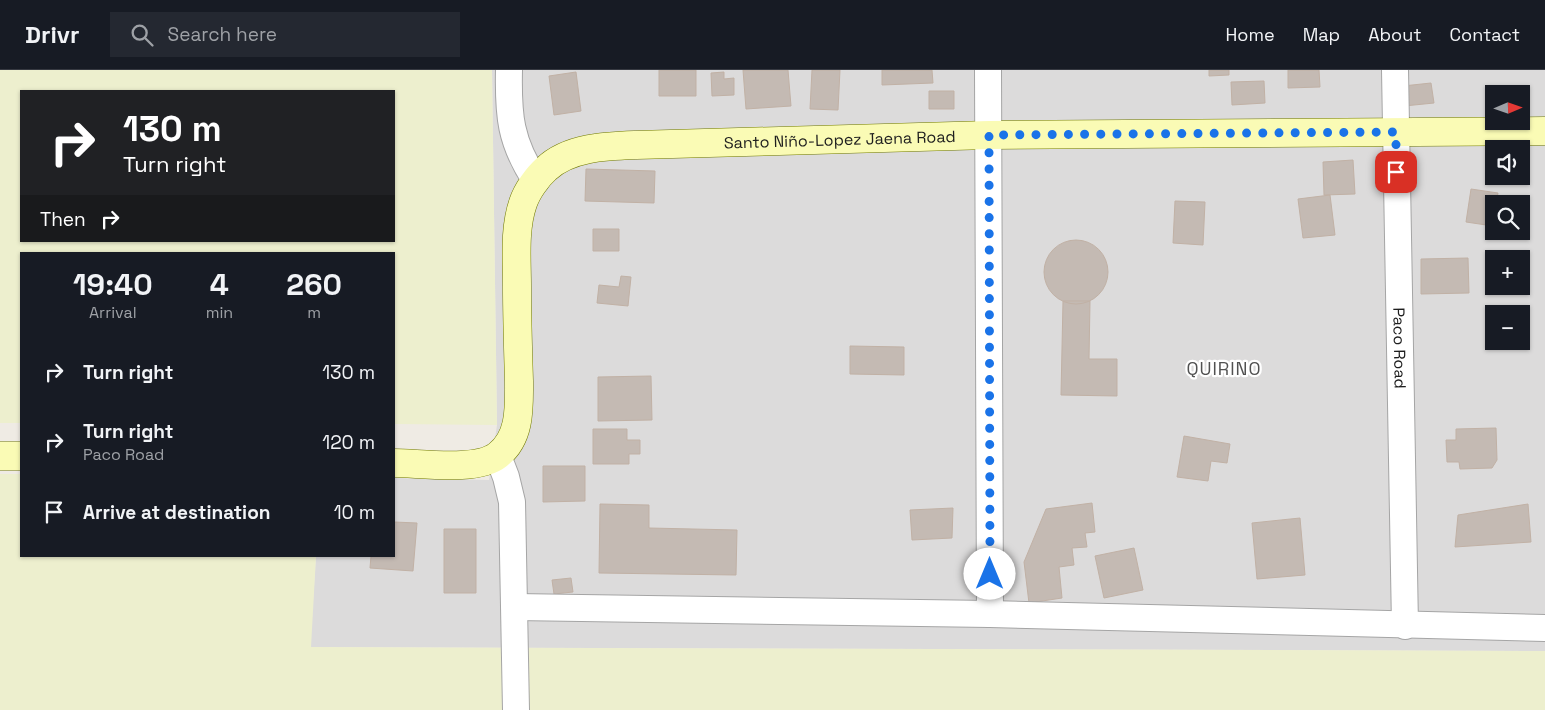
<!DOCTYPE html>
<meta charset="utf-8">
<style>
:root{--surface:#171b24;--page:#242831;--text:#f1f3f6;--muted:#9ea1a6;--line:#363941}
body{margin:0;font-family:"Space Grotesk",sans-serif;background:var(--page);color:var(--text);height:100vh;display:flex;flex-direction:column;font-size:19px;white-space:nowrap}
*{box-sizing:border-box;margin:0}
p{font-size:16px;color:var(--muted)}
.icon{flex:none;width:28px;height:28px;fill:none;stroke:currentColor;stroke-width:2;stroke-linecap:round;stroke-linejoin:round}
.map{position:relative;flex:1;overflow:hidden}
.details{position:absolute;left:20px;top:182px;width:375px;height:305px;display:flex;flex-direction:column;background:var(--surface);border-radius:0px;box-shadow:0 1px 4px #0004}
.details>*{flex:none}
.hud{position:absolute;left:20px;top:20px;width:375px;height:152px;border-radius:0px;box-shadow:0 1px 4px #0004;background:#202124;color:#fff;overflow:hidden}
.needle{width:32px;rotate:88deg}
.controls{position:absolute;left:1485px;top:15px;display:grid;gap:10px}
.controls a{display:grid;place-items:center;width:45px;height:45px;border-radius:0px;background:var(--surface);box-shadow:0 1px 4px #0004;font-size:25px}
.pin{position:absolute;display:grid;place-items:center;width:42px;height:42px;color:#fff;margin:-21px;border-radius:10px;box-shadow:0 2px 8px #0006}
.me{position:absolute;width:55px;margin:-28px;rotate:0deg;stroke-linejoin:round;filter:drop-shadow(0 0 4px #0008)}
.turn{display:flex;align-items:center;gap:18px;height:105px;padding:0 20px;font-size:22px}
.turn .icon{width:65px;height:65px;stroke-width:2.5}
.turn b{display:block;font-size:35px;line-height:42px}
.then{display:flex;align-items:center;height:48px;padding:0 20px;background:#0003;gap:10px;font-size:19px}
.eta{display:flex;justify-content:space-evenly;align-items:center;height:85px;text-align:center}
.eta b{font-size:30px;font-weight:700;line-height:35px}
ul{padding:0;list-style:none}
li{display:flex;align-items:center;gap:15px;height:70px;padding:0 20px}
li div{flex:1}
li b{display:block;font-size:19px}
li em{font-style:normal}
header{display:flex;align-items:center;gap:30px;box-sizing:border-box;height:70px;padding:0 25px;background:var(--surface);border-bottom:1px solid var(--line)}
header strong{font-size:24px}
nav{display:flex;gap:28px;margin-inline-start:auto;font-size:18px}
.search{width:350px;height:45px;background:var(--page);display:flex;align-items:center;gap:12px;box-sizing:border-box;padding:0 18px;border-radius:0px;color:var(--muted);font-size:19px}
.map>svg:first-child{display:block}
</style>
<header>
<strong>Drivr</strong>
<div class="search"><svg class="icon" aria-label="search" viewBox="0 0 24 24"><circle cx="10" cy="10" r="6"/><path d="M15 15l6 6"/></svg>Search here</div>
<nav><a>Home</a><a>Map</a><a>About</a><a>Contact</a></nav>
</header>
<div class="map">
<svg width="1545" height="640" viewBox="0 0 1545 640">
<rect width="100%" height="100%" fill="#efebe4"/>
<path fill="#dcdbdb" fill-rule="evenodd" d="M492,0h1053v581l-1235,-4 6,-91h78v-78l95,2 8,-55zM1494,24h27v27h-27zM1494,79h27v27h-27zM1494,134h27v27h-27zM1494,189h27v27h-27zM1494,244h27v27h-27z"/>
<path fill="#edefce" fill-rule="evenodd" d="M0,0h492l5,355 -103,-1v-170h-373v169h-21zM21,21h373v150h-373z
M0,404h21v82h295l-5,91 1234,4v59h-1545z"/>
<path fill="#c4bab3" stroke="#c1b1a5" d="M659,0h37v26h-37z
M743,0h45l3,36 -45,3z
M812,0h28l-2,40 -28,-1z
M882,0h50l1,13 -51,2z
M1209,0h20v5l-20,1z
M1288,0h31l1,17 -32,1z
M576,2l5,39 -27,4 -5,-39z
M724,2v7l10,-1v17l-22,1 -1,-23z
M1264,11l1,22 -33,2 -1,-23z
M1431,13l3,20 -30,3 -1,-20z
M929,21h25v18h-25z
M1353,90l2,34 -31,1 -1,-33z
M586,99l69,2 -1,32 -69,-2z
M1471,119l27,4 -2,11h-2l-1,22 -27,-4z
M1330,125l5,40 -32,3 -5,-39z
M1175,131l30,1 -2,43 -30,-2z
M593,159h26v22h-26z
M1044 202a32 32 0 1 1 64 0a32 32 0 1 1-64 0Z
M1468,188l1,35 -48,1v-35z
M621,206l10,1 -3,29 -31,-3 2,-18 20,2z
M1063,231h27l-1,58h28v37l-56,-1z
M850,276l54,1v28l-54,-1z
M651,306l1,44 -54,1v-44z
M1496,358l1,32 -5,8 -32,1 -1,-7h-12l-1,-22h10v-11z
M593,359h34v11h13v14h-11v10h-36z
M1184,366l46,8 -3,19 -16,-2 -3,20 -31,-4z
M543,396h42v35l-42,1z
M1092,433l3,29 -10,1 2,14 -15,1 2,17 -15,2 3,31 -33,5 -5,-41 22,-53z
M600,434l49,1v23l88,2 -1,45 -137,-2z
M1528,434l3,38 -76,5 3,-32z
M953,438l-1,30 -40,2 -2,-30z
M1300,448l5,57 -48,4 -5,-56z
M394,452l23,1 -4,48 -43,-3 1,-12h23z
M444,459h32v64h-32z
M1134,478l9,42 -39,8 -9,-42z
M571,508l2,14 -19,2 -2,-14z"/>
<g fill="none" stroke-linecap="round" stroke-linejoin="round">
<defs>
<g id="street">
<path d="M509,0c-1,45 1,72 27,111"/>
<path d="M988,0l2,544"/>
<path id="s1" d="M1395,0l10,556"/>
<path d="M498,386l8,21 6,25 4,208"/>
<path d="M515,537l475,7 555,14"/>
</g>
<g id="secondary">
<path d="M0,386h21"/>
<path id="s2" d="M394,393c26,0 83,9 104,-8 23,-18 21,-48 21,-74 -1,-32 -2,-63 -2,-95 0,-27 -3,-57 6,-83 4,-12 14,-26 23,-34 23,-22 61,-23 90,-24l353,-10 556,-4"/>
</g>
</defs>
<use href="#street" stroke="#a5a5a5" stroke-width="28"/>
<use href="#secondary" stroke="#707901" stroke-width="29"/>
<use href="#street" stroke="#fff" stroke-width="26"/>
<use href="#secondary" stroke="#fafbb5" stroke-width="28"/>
</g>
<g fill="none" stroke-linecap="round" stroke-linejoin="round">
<path stroke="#1a73e8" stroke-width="9" stroke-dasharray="0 16.2" d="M990,504l-1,-439 407,-3v40"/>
</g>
<g text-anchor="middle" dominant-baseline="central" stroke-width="4.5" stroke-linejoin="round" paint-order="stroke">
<g font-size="16" fill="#1e1e1e" stroke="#fff">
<text stroke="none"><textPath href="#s2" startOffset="705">Santo Niño-Lopez Jaena Road</textPath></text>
<text stroke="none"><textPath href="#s1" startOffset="278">Paco Road</textPath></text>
</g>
<g font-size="18" letter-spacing="1" fill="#515151" stroke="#fff">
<text x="1224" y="298">QUIRINO</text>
</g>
</g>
</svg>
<div class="controls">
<a><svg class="needle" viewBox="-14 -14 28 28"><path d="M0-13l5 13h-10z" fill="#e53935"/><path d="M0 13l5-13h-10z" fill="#9ea1a6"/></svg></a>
<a><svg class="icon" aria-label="sound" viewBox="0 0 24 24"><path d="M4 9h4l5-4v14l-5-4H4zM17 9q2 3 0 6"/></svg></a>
<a><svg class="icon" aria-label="search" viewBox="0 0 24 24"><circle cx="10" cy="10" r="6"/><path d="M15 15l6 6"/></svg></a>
<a>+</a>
<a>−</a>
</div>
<div class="pin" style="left:1396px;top:102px;background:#d93025"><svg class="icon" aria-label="arrive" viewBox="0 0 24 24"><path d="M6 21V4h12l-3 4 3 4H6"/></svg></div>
<svg class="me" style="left:990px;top:504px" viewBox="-20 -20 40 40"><circle r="19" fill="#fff"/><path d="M0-13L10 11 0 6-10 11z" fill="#1a73e8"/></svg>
<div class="hud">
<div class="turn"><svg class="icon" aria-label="right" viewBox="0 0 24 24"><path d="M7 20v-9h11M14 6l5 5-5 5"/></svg><div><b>130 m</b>Turn right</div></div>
<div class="then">Then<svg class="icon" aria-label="right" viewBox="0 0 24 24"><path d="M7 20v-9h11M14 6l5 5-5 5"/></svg></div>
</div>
<section class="details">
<div class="eta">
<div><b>19:40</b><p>Arrival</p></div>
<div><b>4</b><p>min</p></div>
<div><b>260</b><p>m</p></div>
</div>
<ul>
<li><svg class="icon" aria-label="right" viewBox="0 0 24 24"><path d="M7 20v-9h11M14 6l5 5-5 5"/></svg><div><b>Turn right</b></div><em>130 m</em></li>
<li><svg class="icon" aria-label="right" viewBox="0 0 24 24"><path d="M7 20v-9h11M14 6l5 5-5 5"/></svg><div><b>Turn right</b><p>Paco Road</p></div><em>120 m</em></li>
<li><svg class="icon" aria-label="arrive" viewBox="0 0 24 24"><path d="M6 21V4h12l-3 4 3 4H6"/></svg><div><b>Arrive at destination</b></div><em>10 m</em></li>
</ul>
</section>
</div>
